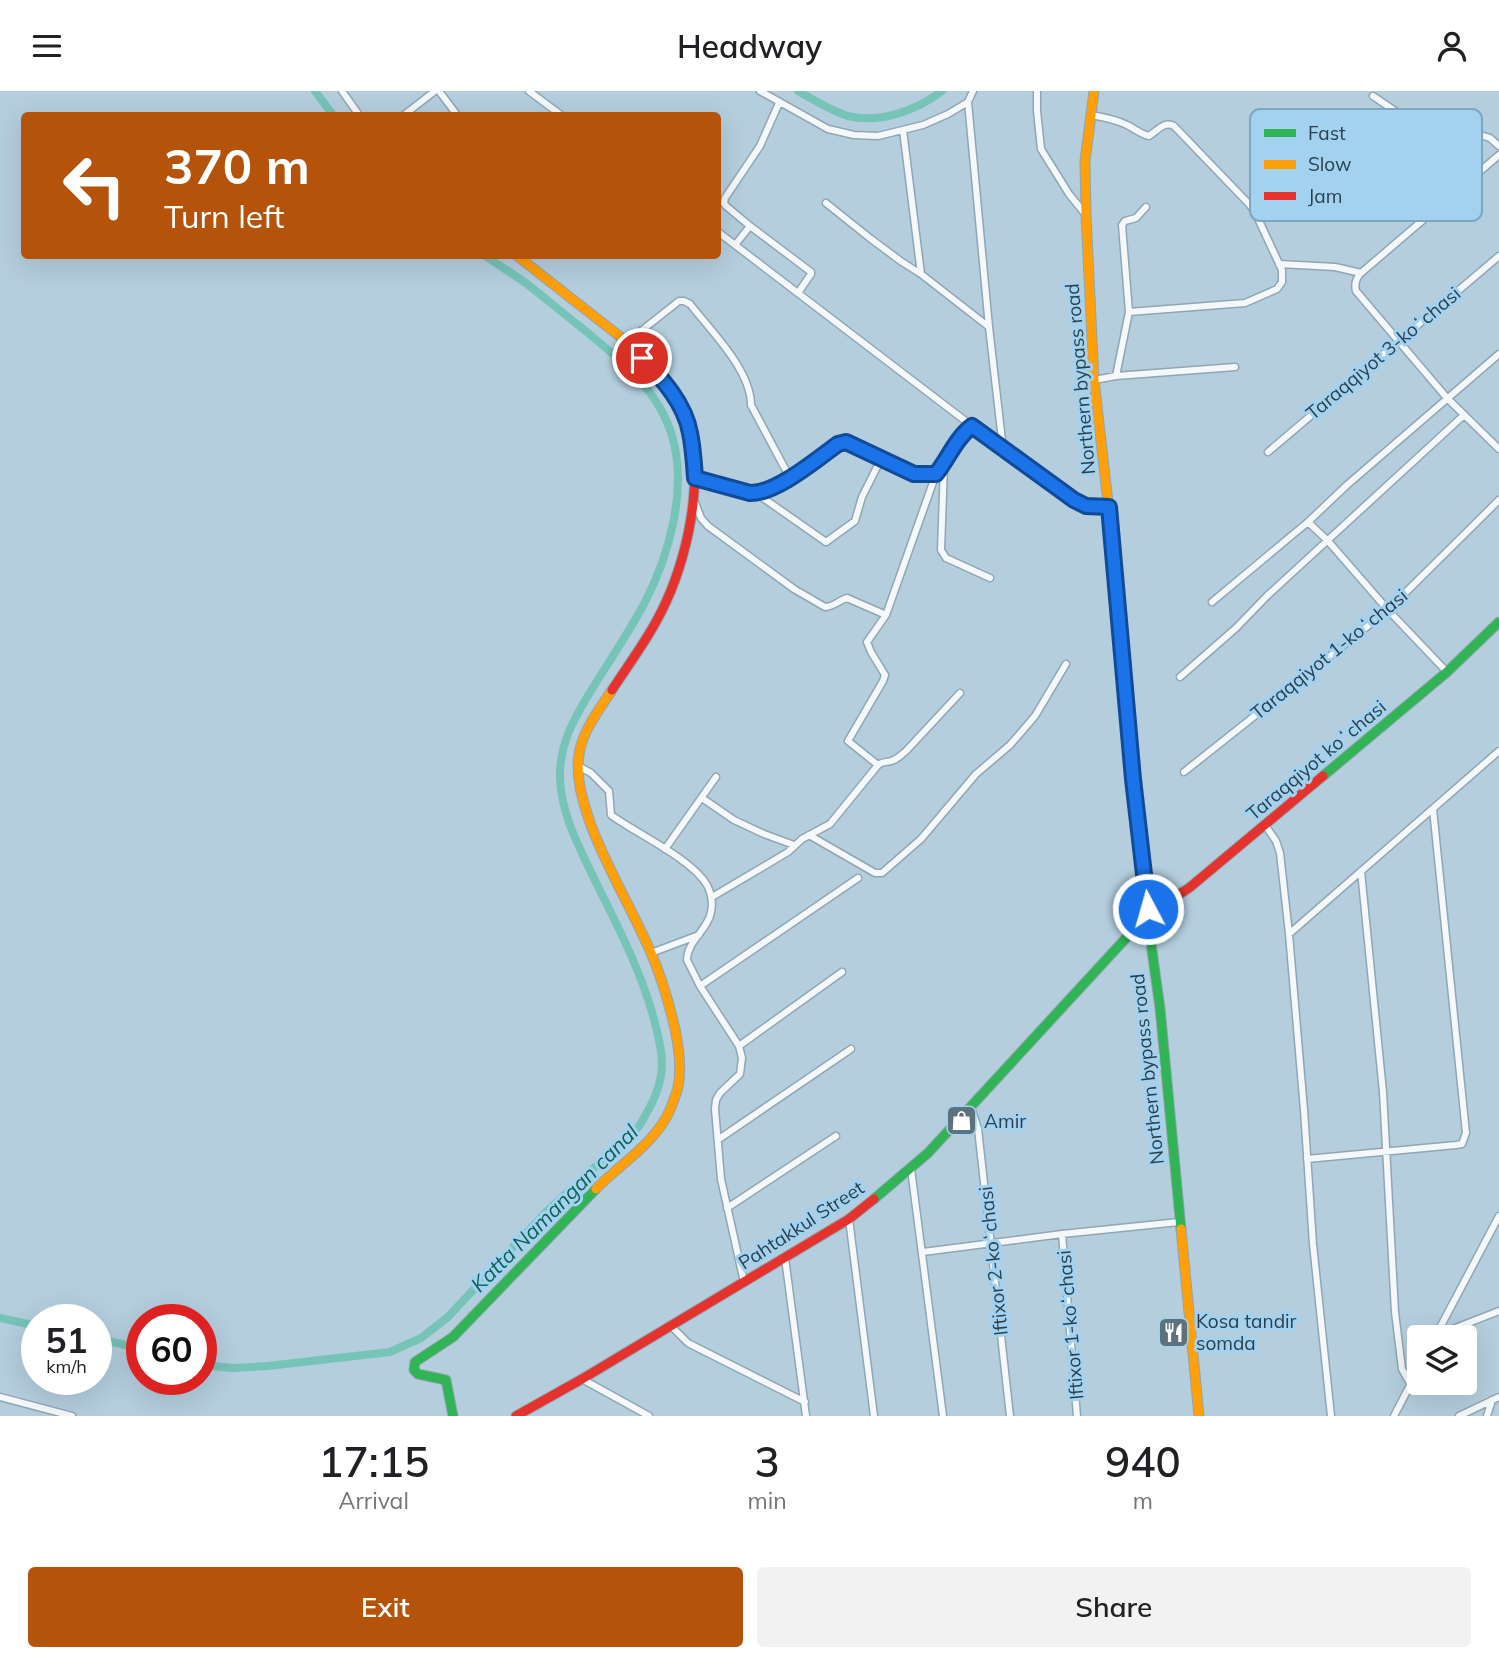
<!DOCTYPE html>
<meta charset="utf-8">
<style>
:root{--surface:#fff;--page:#f2f2f2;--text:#202124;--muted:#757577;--accent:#b45309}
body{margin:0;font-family:Mulish,sans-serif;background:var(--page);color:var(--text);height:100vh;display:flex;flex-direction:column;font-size:26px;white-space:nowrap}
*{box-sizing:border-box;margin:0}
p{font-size:23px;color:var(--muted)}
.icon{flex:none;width:38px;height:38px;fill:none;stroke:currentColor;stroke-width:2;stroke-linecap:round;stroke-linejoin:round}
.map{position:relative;height:1325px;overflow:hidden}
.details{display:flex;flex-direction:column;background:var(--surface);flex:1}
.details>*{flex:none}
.banner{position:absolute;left:21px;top:21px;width:700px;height:147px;border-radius:7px;box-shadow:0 7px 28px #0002;background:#b45309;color:#fff;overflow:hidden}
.controls{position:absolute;left:1407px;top:1234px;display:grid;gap:14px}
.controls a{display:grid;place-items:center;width:70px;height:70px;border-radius:7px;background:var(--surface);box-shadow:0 7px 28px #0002;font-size:35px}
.speed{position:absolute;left:21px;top:1213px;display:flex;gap:14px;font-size:35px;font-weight:700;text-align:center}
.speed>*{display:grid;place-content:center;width:91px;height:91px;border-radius:50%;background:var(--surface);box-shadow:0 7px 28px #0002;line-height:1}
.speed small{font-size:18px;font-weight:400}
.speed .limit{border:10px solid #d22;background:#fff;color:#111}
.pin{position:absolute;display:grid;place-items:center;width:60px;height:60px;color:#fff;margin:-30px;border:4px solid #fff;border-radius:50%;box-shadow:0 2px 7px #0007}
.me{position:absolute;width:77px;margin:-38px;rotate:354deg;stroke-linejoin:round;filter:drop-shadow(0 0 5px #0008)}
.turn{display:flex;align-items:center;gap:24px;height:147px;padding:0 28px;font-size:32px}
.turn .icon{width:91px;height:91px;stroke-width:2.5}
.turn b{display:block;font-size:49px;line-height:60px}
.eta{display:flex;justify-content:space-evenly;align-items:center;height:119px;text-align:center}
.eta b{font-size:42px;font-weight:600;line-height:49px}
.button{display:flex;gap:14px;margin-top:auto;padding:14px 28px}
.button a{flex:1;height:80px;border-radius:7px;background:var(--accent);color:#fff;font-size:28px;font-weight:600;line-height:80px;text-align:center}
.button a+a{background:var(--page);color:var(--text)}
header{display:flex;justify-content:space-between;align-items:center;height:91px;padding:0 28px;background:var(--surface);font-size:32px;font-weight:600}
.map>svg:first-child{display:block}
</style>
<header><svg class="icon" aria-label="menu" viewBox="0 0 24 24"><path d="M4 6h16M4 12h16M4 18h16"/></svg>Headway<svg class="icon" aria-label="person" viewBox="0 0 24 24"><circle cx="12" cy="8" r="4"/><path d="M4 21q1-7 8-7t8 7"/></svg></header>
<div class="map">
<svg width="1499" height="1325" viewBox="0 0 1499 1325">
<rect width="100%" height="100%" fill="#b4cede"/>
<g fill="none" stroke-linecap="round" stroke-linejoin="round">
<path stroke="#76c3b8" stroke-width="8" d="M315,0l18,24
M798,0c16,9 33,20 50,25 32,8 69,-6 94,-25
M0,1227l37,8
M96,1247l46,11
M201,1274l32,3 35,-2 122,-14 31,-14 27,-21 98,-105 92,-84c10,-17 20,-33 23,-53 3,-18 -2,-35 -6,-52 -14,-55 -42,-105 -66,-155 -14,-29 -28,-58 -29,-90 -1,-38 18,-66 37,-97 16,-25 33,-51 47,-77 25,-48 44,-115 28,-168 -14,-48 -54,-78 -90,-108 -17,-13 -33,-27 -50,-40 -15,-12 -32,-22 -48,-33"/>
<defs>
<path id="street" d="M342,0l17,24
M439,0l18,24
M529,0l32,24
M760,0l68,38 26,6 24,1 45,-11 25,-11 20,-12 5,-11
M1037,0v20l4,38 28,45 17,21
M1373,5l47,32h34l14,6h9l13,4 9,8
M968,11l21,225 14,122
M404,24l31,-24
M1091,24c12,2 24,4 36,10 8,4 14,9 22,11 9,-6 15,-15 25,-10l75,78 6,8 27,58v12l-5,7 -32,14 -116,9
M903,39l18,144
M1499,64l-138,118c-5,5 -7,10 -5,18l91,107 52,51
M826,112l45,36 31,23 19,12 68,53
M750,135l61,46v2l-13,19
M718,141l254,194 102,74 12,6 23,1
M735,154l15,-19 -24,-20 -2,-3 1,-5 35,-52 19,-43
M1279,173l56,3 26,6
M627,251l52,-41h5l6,3c21,27 61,66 61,101l39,73
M1116,285l13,-64 -7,-87 3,-4 11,-3 10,-11
M1094,289l22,-4 119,-9
M1268,361l231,-196
M944,375l-3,84 5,8 44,20
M696,387l54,15c26,1 67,-34 88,-49l8,-2 68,32h22
M756,402l70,49 29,-21 7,-24 19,-38
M694,409l7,18 7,8 86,63 31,18c9,0 14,-7 22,-9l39,17
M1308,431l20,19 60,69 59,62
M1212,511l96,-80 39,-37 152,-131
M1180,586l56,-49 31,-32 197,-181
M878,674l-30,-24 35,-60 2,-6 -14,-23 -4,-10 19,-27 50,-141 21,-32 9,-11 6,-5
M578,675l13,7 18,18 2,24c26,19 81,44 96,70 4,8 6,18 4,27 -3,18 -24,29 -24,48l13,26 39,60 3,12 -2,16 -20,19 -4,7 -1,9 6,70 23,103
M1184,681l204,-162 111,-110
M702,707l32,22 30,14 30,11
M1265,734l11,16 4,12 9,81 15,176 9,134 18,172
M809,744l66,38h7l39,-34 55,-65 34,-29 13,-15 12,-14 31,-52
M665,758l51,-72
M1361,780l22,221 12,220 7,57 9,16
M712,806l76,-45 14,-13 28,-15 48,-59c5,-4 7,-2 13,-4 6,-1 10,-6 15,-10l54,-58
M1289,843l210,-183
M651,862l48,-18
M700,895l158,-108
M739,955l103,-74
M971,1016l7,22 32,287
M719,1048l132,-90
M1307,1068l149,-14 6,-1 4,-11 -33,-324
M911,1078l32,247
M727,1117l109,-72
M849,1128l25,197
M1062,1143l15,182
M923,1161l139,-18 117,-12
M785,1167l21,158
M670,1234l18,18 117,59
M1435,1245l64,-25
M1435,1246l64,-121
M582,1288l67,37
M0,1306l72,19
M1394,1325l25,-48
M1459,1325l40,-19
M1487,1325l5,-16"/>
<path id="fast" d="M1108,411l39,413 13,93 21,221
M1323,685l124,-104 52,-50
M874,1108l54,-46 211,-229
M453,1325l-7,-36 -28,-6 -4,-4 1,-8 38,-25 143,-148"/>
<path id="slow" d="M1094,0l-9,70 1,54 8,165 14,122
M516,164l111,87 30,31 18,26
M596,1098c24,-25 58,-45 73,-77 3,-7 7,-17 9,-25 4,-19 1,-39 -3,-58 -6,-26 -13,-51 -24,-76 -18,-42 -42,-81 -59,-125 -9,-25 -19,-55 -11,-83 6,-20 20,-38 31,-55
M1181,1138l18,187"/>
<path id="jam" d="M612,599c19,-29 40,-57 54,-88 25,-54 45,-151 9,-203
M1139,833l8,-9 42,-27 134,-112
M516,1325l66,-37 267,-160 25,-20"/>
</defs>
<use href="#street" stroke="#91a5b2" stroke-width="9"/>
<use href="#fast" stroke="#91a5b2" stroke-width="11"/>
<use href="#slow" stroke="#91a5b2" stroke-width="11"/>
<use href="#jam" stroke="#91a5b2" stroke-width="11"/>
<use href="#street" stroke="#f4f8fa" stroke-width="6"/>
<use href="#fast" stroke="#30b455" stroke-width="9"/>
<use href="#slow" stroke="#ff9f0a" stroke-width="9"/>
<use href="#jam" stroke="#e5322d" stroke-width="9"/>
</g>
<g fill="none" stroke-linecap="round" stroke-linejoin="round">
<defs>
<path id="route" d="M642,267c20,20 43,46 48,75 3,14 4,30 5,45l55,15c26,1 67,-34 88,-49l8,-2 68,32h22c12,-15 20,-36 36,-48l102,74 12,6 23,1 24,272 15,130"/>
</defs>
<use href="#route" stroke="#114b97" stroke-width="18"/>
<use href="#route" stroke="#1a73e8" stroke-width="12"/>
</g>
<defs>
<symbol id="shop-square" viewBox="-11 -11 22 22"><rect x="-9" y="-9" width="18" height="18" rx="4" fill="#5c727f" stroke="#a2d2f0"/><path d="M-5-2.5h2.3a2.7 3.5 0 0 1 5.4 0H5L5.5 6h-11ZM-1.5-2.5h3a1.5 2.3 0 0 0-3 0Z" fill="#fff"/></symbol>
<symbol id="restaurant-square" viewBox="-11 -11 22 22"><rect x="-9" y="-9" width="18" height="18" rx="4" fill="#5c727f" stroke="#a2d2f0"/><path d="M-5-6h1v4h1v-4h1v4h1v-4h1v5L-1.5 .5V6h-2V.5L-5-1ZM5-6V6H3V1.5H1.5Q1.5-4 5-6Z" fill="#fff"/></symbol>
</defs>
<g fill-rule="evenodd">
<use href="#shop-square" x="944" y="1012" width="35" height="35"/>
<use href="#restaurant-square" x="1156" y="1224" width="35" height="35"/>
</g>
<g text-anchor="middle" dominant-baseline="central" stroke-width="6" stroke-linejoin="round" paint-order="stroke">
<g font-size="19" fill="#2c404c" stroke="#a2d2f0">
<text transform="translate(1383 262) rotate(-40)">Taraqqiyot 3-koʻchasi</text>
<text transform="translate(1080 288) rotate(-95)">Northern bypass road</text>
<text transform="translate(1329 563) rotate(-39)">Taraqqiyot 1-koʻchasi</text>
<text transform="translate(1316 669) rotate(-40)">Taraqqiyot koʻchasi</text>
<text transform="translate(1147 978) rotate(-96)">Northern bypass road</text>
<text transform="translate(801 1134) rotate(-33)">Pahtakkul Street</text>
<text transform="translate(993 1170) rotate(-96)">Iftixor 2-koʻchasi</text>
<text transform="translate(1070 1234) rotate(-95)">Iftixor 1-koʻchasi</text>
</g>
<g font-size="19" fill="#2c404c" stroke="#a2d2f0" text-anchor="start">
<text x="984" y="1030">Amir</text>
<text x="1196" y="1230">Kosa tandir<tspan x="1196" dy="22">somda</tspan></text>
</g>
<g font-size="21" font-style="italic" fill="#0d6152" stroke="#a2d2f0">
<text transform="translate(554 1117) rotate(-45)">Katta Namangan canal</text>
</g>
</g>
<rect x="1250" y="18" width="232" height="112" rx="10" fill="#a2d2f0" stroke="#7fa6bf" stroke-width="2"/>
<rect x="1264" y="38" width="32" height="8" fill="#30b455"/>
<rect x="1264" y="69" width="32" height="9" fill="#ff9f0a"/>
<rect x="1264" y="101" width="32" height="8" fill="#e5322d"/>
<g font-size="19" fill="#2c404c">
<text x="1308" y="49">Fast</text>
<text x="1308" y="80">Slow</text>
<text x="1308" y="112">Jam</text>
</g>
</svg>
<div class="controls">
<a><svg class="icon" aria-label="layers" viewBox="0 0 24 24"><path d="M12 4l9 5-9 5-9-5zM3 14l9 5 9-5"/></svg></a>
</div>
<div class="speed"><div>51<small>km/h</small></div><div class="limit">60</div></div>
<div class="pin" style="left:642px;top:267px;background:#d93025"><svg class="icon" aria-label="arrive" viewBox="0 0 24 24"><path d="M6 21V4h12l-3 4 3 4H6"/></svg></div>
<svg class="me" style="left:1148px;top:818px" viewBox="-20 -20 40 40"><circle r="17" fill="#1a73e8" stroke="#fff" stroke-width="3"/><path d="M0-11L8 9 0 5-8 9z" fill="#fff"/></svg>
<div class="banner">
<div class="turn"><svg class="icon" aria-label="left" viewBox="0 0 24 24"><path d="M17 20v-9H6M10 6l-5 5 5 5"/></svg><div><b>370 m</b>Turn left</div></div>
</div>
</div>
<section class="details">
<div class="eta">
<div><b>17:15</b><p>Arrival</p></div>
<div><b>3</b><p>min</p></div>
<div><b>940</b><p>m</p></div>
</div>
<div class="button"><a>Exit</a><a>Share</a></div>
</section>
